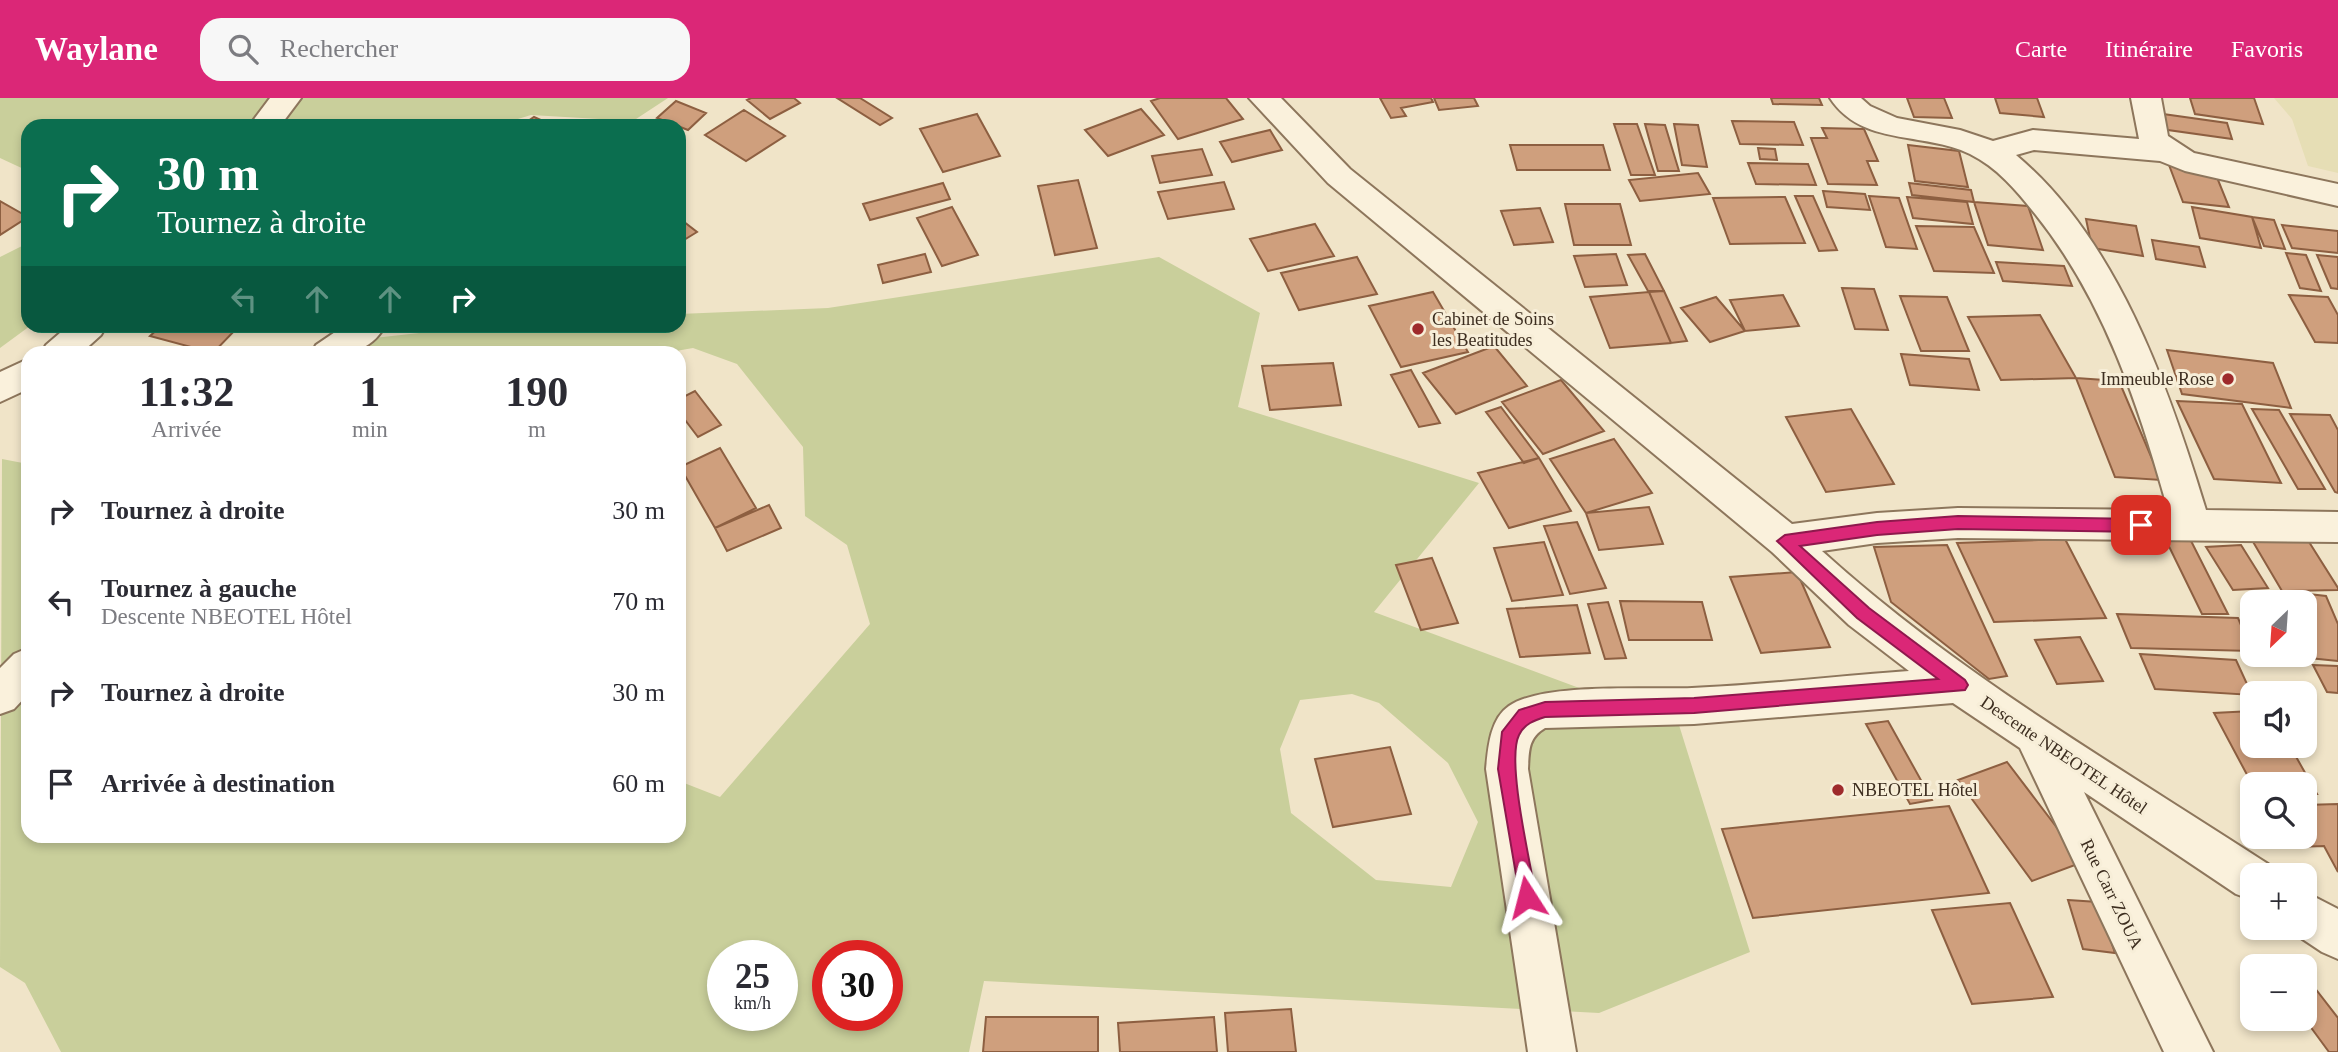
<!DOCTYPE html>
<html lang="fr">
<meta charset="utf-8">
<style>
:root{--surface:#fff;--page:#f7f7f7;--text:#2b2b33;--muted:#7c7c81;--accent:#db2777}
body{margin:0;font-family:Georgia,serif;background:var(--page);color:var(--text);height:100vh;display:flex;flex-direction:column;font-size:26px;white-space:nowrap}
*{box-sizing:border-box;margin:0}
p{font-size:23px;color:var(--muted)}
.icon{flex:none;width:38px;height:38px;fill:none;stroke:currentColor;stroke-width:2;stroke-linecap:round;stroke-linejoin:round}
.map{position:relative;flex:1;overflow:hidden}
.details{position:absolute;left:21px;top:248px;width:665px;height:497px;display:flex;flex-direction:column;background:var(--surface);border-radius:21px;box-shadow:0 4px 10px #0003}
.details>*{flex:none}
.guide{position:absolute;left:21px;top:21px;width:665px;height:214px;border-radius:21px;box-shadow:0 4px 10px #0003;background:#0b6e4f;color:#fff;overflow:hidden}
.needle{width:46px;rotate:205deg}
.buttons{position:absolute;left:2240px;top:492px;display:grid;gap:14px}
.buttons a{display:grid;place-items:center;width:77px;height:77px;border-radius:14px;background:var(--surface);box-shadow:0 4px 10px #0003;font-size:35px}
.speed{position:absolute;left:707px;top:842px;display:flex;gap:14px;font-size:35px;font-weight:700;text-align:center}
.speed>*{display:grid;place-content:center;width:91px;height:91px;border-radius:50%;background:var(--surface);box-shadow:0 4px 10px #0003;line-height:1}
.speed small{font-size:18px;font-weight:400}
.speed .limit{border:10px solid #d22;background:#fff;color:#111}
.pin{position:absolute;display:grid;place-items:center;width:60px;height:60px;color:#fff;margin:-30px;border-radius:14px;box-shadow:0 4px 10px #0006}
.me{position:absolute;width:77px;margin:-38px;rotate:351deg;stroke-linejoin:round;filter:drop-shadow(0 0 5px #0008)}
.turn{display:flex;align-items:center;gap:24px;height:147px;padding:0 21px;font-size:32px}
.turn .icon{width:91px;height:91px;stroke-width:2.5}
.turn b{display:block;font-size:49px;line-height:60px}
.lanes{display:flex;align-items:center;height:66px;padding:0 21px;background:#0003;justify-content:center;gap:35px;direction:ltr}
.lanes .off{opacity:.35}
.eta{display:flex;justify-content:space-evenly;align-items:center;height:119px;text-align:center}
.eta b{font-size:42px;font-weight:600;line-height:49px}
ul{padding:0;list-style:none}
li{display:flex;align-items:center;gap:21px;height:91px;padding:0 21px}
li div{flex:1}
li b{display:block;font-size:26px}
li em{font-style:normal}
header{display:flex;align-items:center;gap:42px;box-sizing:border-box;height:98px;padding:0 35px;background:var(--accent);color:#fff}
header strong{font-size:33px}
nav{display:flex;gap:38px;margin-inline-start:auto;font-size:24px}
.search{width:490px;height:63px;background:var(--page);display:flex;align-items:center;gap:18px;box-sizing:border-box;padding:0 24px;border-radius:21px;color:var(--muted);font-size:26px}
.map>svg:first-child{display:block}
</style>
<header>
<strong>Waylane</strong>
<div class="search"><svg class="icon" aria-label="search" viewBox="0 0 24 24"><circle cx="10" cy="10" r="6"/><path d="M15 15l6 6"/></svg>Rechercher</div>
<nav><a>Carte</a><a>Itinéraire</a><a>Favoris</a></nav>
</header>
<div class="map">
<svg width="2338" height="954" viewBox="0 0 2338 954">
<rect width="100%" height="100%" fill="#f0e4c8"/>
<path fill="#e6deb5" d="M2274,0h64v75l-30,-7 -16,-47z"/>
<path fill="#c9cf9b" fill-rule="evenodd" d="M0,0h668l-35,23 -102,-6 -36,11h-467v45l-28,-13z
M28,145l2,83 -30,22v-91z
M1159,159l101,56 -22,94 241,76 -105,129 305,113 71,227 -151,61 -615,-32 -15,71h-908l-36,-69 -25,-16 2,-508 26,5v175l-20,28 20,10v159h651v-55l41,16 150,-173 -23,-79 -42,-29 -2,-69 -66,-83 -44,-16 -34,6h-335l-5,-10 164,-18h196v-12l149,-6zM1352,596l27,9 69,60 30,59 -27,65 -75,-7 -85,-67 -11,-64 20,-49zM723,858h59v59h-59zM828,858h59v59h-59z"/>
<path fill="#cf9f7d" stroke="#8d5f41" stroke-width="2" d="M751,0h43l6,5 -30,16 -23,-19z
M837,0h23l32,20 -12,7z
M1160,0h66l17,21 -65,20 -27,-38z
M1380,0h51l2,4 -32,6 5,8 -15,2z
M1434,0h40l4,8 -39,4z
M1771,0h48l3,7 -49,-1z
M1907,0h37l8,20 -38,-1z
M1995,0h42l7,19 -44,-4z
M2190,0h64l9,26 -68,-10z
M676,3l30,12 -18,17 -31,-12z
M1141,11l23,26 -56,21 -23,-26z
M744,12l41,26 -39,25 -41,-26z
M2156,15l71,10 5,16 -71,-10z
M977,16l23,42 -57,16 -23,-43z
M534,19l20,9h-33z
M1732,23l62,1 9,23 -63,-1z
M1614,26h23l18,51h-24z
M1645,26l20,1 14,46h-21z
M1674,26l24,1 9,42 -25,-2z
M1822,30l42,1 14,32h-11l10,24 -49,-1 -17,-46h16z
M1270,32l12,20 -50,12 -12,-20z
M1510,47h93l7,25h-93z
M1908,47l51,6 9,36 -53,-6z
M1758,50l17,1 2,11 -17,-1z
M1202,51l10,26 -52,8 -8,-27z
M1748,65l60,1 8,21 -60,-1z
M2169,67l45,5 15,37 -46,-5z
M1698,75l12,21 -70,7 -11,-21z
M1078,82l19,68 -42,7 -17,-69z
M1224,84l10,27 -66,10 -10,-27z
M943,85l7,16 -80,21 -7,-16z
M1909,85l62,7 3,12 -62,-7z
M1823,93l42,3 5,16 -43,-3z
M1795,98h18l24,54 -18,1z
M1869,98l30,2 18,51 -31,-2z
M1785,99l20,46 -75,1 -17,-46z
M1907,99l60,5 6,22 -60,-6z
M0,103l28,16 -28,18z
M1974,104l54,4 15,44 -55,-5z
M1565,106h55l11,41h-57z
M952,109l26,48 -36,11 -25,-48z
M2192,109l60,10 9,31 -61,-10z
M1540,110l13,34 -39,3 -13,-34z
M2252,119l22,3 11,29 -21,-3z
M679,120l18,14 -18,11z
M2086,121l50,7 7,30 -51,-8z
M1315,126l19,32 -66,15 -18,-32z
M2282,127l56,6v22l-46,-5z
M1916,128l58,1 20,46 -60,-2z
M2152,142l47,7 6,20 -49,-8z
M2286,155l20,2 15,36 -21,-3z
M925,156l6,18 -48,11 -5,-18z
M1616,156l11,31 -42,2 -11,-31z
M1645,156l19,37h-16l-20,-36z
M2317,157l21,2v32l-7,-1z
M1357,159l20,37 -78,16 -18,-37z
M1996,164l68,4 8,20 -69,-5z
M1842,190l32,1 14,41 -33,-1z
M1664,193l23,50 -16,2 -22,-51z
M1433,194l35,60 -67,15 -32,-61z
M1649,194l22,51 -61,5 -20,-51z
M1783,197l16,31 -54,5 -15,-31z
M2289,197l39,2 10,18v28l-23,-1z
M1900,198l47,1 22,54h-48z
M1716,199l29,34 -35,11 -29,-34z
M2040,217l36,63 -75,2 -33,-63z
M161,228h78l-26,27 -63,-17z
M1494,248l33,40 -71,28 -33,-41z
M2167,252l106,13 18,45 -109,-14z
M1901,256l68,5 10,31 -69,-5z
M1333,265l8,42 -71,5 -8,-44z
M1411,272l29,53 -21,4 -28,-52z
M2076,280l43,3 42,99 -46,-3z
M1561,282l43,51 -61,23 -41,-52z
M695,293l26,34 -23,12 -19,-25v-13z
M2177,303l65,3 39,79 -67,-4z
M1501,309l38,51 -15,5 -38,-51z
M1851,311l43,75 -68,8 -40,-75z
M2252,311l27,1 46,79h-27z
M2290,316l40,1 8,15v63l-3,-1z
M1614,341l38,54 -66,20 -36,-54z
M720,350l36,60 -41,20 -35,-61z
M1539,360l32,53 -62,17 -31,-55z
M769,407l12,23 -54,23 -12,-23z
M1649,409l14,37 -64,6 -13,-37z
M1577,424l29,66 -36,6 -26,-68z
M2160,430l25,1 43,85h-26z
M2304,436l34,54v2l-56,1 -33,-56z
M2065,441l41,79 -112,4 -37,-79z
M1544,444l19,53 -51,6 -18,-53z
M1947,447l60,131 -18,3 -98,-77 -17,-55z
M2241,447l27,43 -35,2 -27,-43z
M1432,460l26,65 -37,7 -25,-65z
M1797,474l33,75 -69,6 -31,-76z
M2282,493l44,5 12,28v37l-29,-3 -4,-12v-44h-18z
M1620,503l82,1 10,38h-83z
M1608,504l18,56 -21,1 -17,-55z
M1577,507l13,48 -70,4 -13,-48z
M2117,516l121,4 14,33 -121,-3z
M2080,539l23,44 -46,3 -22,-44z
M2140,556l96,6 16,35 -97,-6z
M2313,567l25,1v27l-11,-1z
M2252,613v35h38l27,48h-12v-10h-53l-38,-71z
M1888,623l44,79 -22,4 -44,-80z
M1390,649l21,67 -78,13 -18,-68z
M2007,664l76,100 -51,19 -74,-101z
M2338,706v68l-14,-26 -27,1 -5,-11h13v-31z
M1949,708l40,87 -236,25 -31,-89z
M2068,802l30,2 17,51 -32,-4z
M2010,805l43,94 -81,7 -40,-94z
M2311,885l27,35v34h-9l-25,-34 1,-33z
M1291,911l5,43h-68l-3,-39z
M986,919h112v35h-115z
M1214,919l3,35h-97l-2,-29z"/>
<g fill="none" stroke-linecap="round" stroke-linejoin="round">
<defs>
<path id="minor" d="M270,0h31l-21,28h-31z
M1249,0h32l69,71 442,355 85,-11 81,-5 210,2c-29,-104 -64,-210 -132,-295 -19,-24 -38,-47 -66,-61 -47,-23 -108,-7 -140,-56h31l9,8 27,12 63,12 33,11 40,-11 106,9 -8,-41h30l7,38 26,17 144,31v22l-153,-35 -25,-10 -126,-11 -18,5c101,84 153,233 190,355l132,2v30l-380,-4 -81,5 -55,8c134,122 294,214 446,313l5,11h-21v25l-16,-6 -152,-102 129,260h-49l-144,-304 -67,-45 -259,21 -149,4c-17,10 -16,23 -17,41l48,283h-48l-42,-283c2,-21 4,-50 23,-63 35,-24 138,-16 183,-18 73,-3 145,-12 217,-17l-60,-46 -77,-73 -444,-369z
M68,228h38l-5,9 -21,19h-39l5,-9z
M344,228h41c-17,30 -44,28 -74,28l5,-9z
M28,261v30l-28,13v-30z
M28,550v46l-14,15 -14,5v-46l14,-14z
M2305,794l33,17v50l-16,-7 -33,-22 -1,-2h17z"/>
</defs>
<use href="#minor" stroke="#8d765c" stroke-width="4"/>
<use href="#minor" fill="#faf1dc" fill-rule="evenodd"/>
</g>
<path fill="#db2777" stroke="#8e194d" stroke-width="2" d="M1958,418l183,3 8,6 -8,7 -183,-3 -81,6 -77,11 69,62 96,72 3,5 -3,5 -271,23 -149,4c-10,3 -21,7 -26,18 -13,26 12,130 17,162l-2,7 -7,2 -6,-2 -23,-135 4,-37 17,-22 26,-8 149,-4 244,-19 -81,-61 -80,-77 8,-6 92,-13z"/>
<g fill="#9e2a2b" stroke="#f7eed8" stroke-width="2.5">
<circle cx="1418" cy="231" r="7"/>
<circle cx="2228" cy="281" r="7"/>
<circle cx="1838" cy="692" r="7"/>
</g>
<g text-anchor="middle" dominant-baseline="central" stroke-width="6" stroke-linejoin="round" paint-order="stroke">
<g font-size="18" fill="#3d2e20" stroke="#f7eed8" text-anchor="start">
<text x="1432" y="221">Cabinet de Soins<tspan x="1432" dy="21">les Beatitudes</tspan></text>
<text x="2214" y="281" text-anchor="end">Immeuble Rose</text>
<text x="1852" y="692">NBEOTEL Hôtel</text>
</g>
<g font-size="18" fill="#3d2e20" stroke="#f7eed8">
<text transform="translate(2064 657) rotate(34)">Descente NBEOTEL Hôtel</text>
<text transform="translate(2112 796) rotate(64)">Rue Carr ZOUA</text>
</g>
</g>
</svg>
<div class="buttons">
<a><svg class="needle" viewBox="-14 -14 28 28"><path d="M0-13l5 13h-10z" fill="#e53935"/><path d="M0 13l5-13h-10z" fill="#7c7c81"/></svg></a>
<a><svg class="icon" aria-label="sound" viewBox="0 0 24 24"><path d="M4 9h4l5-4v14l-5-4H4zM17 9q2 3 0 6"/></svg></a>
<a><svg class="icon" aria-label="search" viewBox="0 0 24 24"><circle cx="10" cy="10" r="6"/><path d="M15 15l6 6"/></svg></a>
<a>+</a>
<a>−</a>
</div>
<div class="speed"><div>25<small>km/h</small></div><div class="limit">30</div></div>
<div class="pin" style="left:2141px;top:427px;background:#d93025"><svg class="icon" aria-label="arrive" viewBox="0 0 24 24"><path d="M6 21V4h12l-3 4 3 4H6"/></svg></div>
<svg class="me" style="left:1527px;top:799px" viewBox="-20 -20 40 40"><path d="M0-17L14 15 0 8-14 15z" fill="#db2777" stroke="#fff" stroke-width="4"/></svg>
<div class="guide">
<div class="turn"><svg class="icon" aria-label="right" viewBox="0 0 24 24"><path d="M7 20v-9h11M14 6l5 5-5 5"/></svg><div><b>30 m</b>Tournez à droite</div></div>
<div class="lanes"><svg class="icon off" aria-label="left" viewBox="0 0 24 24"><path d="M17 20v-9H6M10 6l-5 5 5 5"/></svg><svg class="icon off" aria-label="ahead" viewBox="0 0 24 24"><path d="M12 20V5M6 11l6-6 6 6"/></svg><svg class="icon off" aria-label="ahead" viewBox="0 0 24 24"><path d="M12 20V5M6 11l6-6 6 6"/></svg><svg class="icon" aria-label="right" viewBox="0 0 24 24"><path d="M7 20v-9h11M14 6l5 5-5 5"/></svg></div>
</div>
<section class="details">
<div class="eta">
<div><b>11:32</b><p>Arrivée</p></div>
<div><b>1</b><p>min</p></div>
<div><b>190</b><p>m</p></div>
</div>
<ul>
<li><svg class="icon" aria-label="right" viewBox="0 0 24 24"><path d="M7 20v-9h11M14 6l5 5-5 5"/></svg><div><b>Tournez à droite</b></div><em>30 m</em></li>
<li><svg class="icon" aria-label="left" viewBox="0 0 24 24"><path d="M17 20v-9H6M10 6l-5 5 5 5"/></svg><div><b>Tournez à gauche</b><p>Descente NBEOTEL Hôtel</p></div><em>70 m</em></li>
<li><svg class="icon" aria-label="right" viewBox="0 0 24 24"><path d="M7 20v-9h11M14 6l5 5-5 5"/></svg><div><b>Tournez à droite</b></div><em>30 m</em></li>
<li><svg class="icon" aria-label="arrive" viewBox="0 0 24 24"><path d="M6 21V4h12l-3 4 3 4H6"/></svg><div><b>Arrivée à destination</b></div><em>60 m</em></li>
</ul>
</section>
</div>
